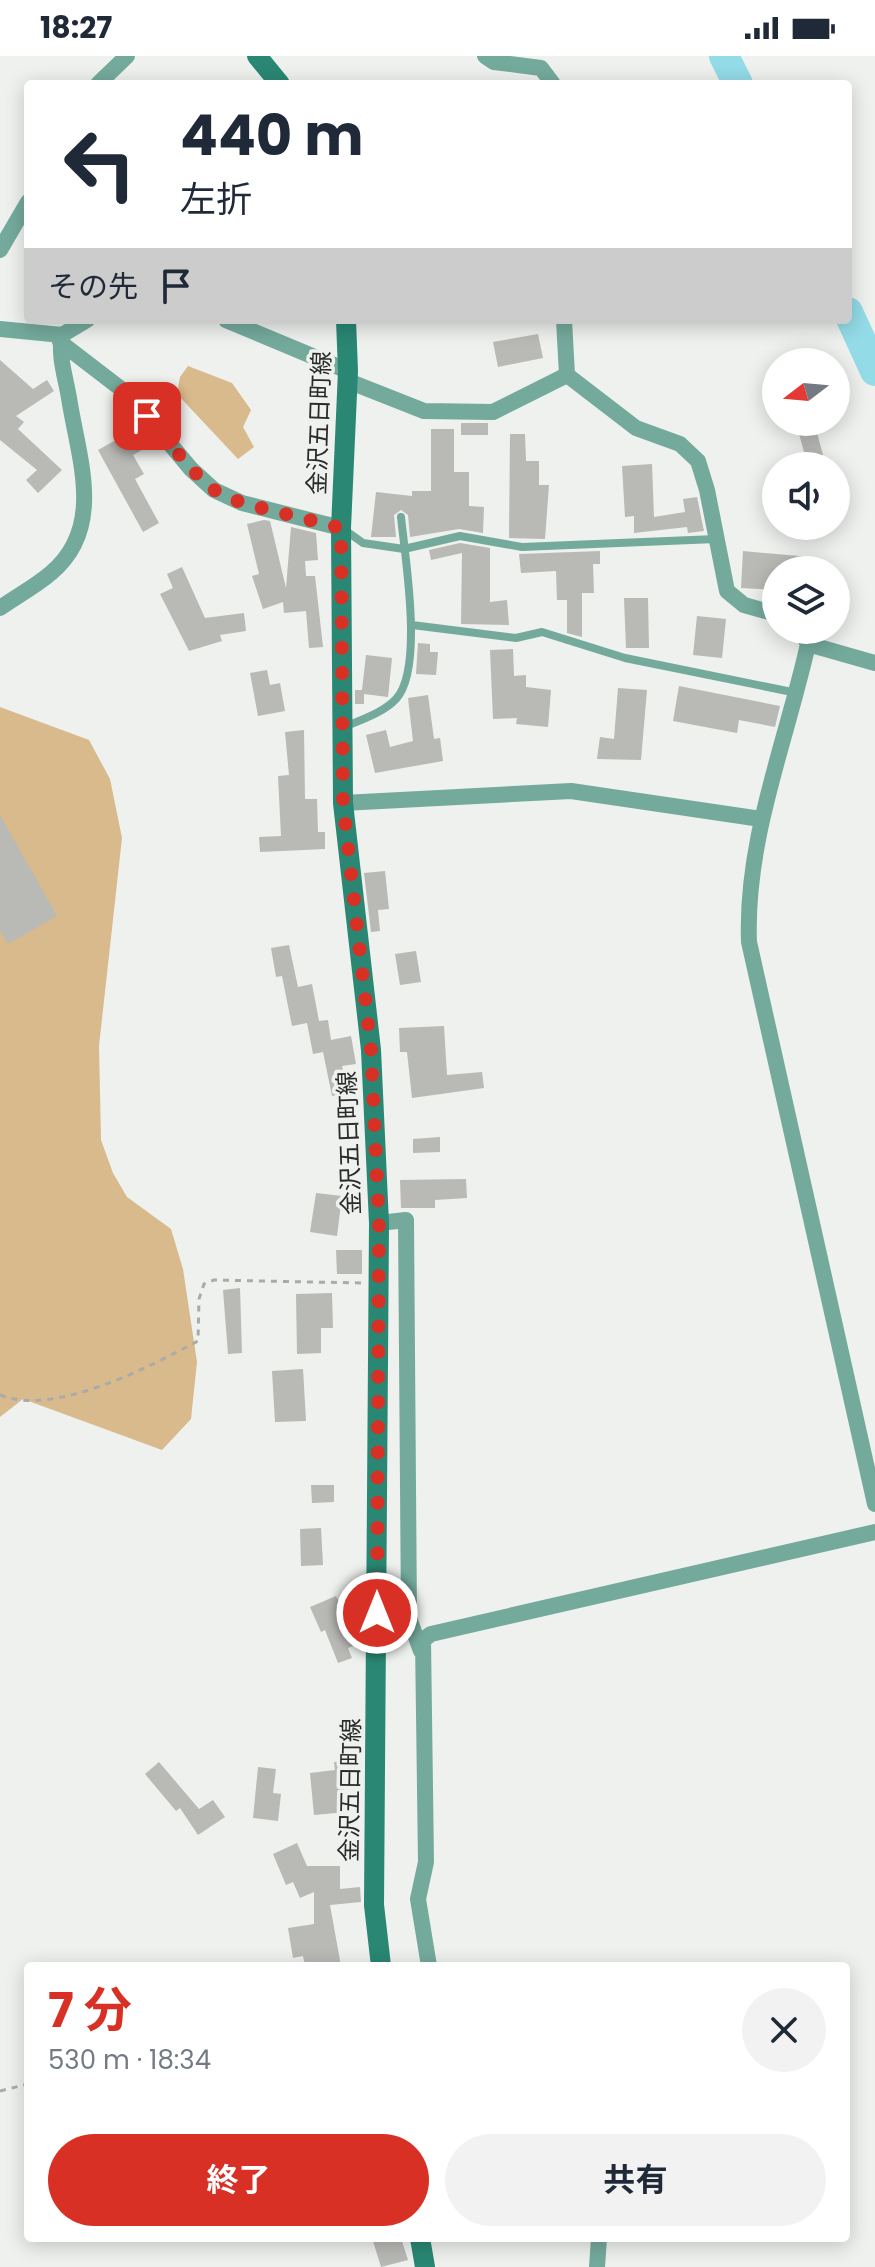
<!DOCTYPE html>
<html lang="ja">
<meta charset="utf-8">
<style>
:root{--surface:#fff;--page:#f2f2f3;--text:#1f2937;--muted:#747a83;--accent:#d93025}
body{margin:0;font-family:Poppins,"Noto Sans JP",sans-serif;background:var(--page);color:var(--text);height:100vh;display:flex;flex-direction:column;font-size:30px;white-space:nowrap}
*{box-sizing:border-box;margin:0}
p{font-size:26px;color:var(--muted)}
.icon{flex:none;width:44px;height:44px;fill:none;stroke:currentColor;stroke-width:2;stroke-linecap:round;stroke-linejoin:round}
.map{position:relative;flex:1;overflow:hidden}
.sheet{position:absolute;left:24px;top:1906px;width:826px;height:280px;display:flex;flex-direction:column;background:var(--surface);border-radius:8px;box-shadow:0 4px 20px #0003}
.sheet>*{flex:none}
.guide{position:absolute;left:24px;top:24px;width:828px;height:244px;border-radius:8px;box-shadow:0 4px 20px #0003;background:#fff;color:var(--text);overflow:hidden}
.needle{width:52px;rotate:254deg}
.controls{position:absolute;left:762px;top:292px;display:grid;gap:16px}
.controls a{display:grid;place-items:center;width:88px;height:88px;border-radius:50%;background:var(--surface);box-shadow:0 4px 20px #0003;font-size:40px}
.pin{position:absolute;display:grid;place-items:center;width:68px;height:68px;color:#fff;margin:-34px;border-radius:16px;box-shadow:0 4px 12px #0006}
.me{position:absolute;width:88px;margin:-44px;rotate:0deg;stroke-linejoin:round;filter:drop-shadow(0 0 6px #0008)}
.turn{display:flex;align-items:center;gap:28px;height:168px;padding:0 24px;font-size:36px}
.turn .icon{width:104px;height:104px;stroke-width:2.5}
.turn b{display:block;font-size:56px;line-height:68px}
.then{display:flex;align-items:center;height:76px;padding:0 24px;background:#0003;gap:16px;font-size:30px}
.round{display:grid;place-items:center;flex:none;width:84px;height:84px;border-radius:42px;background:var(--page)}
.summary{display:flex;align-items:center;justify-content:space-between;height:136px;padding:0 24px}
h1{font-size:48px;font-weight:700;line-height:60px;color:var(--accent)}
.primary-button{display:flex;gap:16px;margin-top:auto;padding:16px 24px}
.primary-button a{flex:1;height:92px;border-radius:48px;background:var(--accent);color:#fff;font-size:32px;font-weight:700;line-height:92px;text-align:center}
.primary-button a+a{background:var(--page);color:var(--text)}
.status{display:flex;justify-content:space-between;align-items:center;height:56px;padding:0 40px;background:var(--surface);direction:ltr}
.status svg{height:22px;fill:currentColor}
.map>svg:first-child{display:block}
</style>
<div class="status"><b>18:27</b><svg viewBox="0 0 49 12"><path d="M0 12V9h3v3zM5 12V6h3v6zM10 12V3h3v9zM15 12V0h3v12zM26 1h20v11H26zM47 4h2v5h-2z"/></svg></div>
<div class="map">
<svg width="875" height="2211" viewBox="0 0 875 2211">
<rect width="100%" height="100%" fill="#eef1ee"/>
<path fill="#d9ba8c" d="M188,310l44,17 19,27 -8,17 11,20 -16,12 -61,-65 3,-17z
M0,651l89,33 21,39 12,59 -23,208 2,94 12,33 14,24 44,32 12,40 14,93 -6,57 -29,31 -139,-51 -23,18z"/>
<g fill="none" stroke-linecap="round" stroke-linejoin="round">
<path stroke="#92dbe7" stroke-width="30" d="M724,0l14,28
M848,256l27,59"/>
</g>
<path fill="#b9b9b6" d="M538,278l5,24 -45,9 -5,-25z
M0,304l33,29 14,-9 7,11 -38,25 8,6 -6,7 44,41 -24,23 -12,-13 11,-10 -37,-30z
M461,367h27v12h-27z
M431,373h23v43h15v34l15,1 -1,26 -24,-4 -49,8 -2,-22 -7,-5 -7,5 2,22h-25l5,-45 36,4v-5h19z
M816,373l10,37h-18l-9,-32z
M132,375l10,19 -9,5 11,19 -9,5 24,44 -16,9 -45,-82z
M510,378h15l1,27h13v24h10l-4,54 -36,-1z
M652,408l2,53 31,-5 -2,-13 14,-2 7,34 -16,2 -1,-6 -53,6v-17l-9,1 -3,-51z
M264,464l6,1 16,67 5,-61 25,6 2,27 -13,1 1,15h9l8,71 -14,1 -3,-37 -22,2 -1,-11 -20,7 -11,-33 7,-2 -12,-50z
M460,487l30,5v54l17,-2 2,25 -48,-1 1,-71 -31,7 -2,-10z
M600,495v13h-7l1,29h-12v44l-15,-4v-33h-10l-1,-29 -35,2 -2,-19z
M743,495l67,6 -1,13h-33v20l-35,-2z
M182,511l23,51 39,-5 2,18 -26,4 2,6 -33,10 -29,-57 13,-6 -6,-14z
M624,542h24l1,50h-23z
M697,560l29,3 -4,39 -29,-3z
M418,587l12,1v8h8l-2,23 -20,-1z
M513,593l1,27 12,-1v12l25,3 -3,37 -32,-3 1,-6 -24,1 -3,-69z
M366,599l26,3 -4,39 -24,-3v10h-9v-14h7z
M267,614l3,15 10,-2 5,28 -27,5 -8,-43z
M679,630l101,20 -5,21 -36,-7 -2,13 -64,-12z
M618,632l29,2 -6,70 -44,-1 3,-22 14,2z
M428,639l6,44 6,-1 3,23 -68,12 -9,-38 20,-5 4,17 23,-6 -5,-43z
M304,674l1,69h12l1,33h7v17l-65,3 -1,-15 22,-1 -3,-60 11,-1 -4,-43z
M0,759l57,101 -49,28 -8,-14z
M385,815l4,38 -11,1 2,21 -9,1 -7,-59z
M289,889l9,42 14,-3 7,37 9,-1 3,20 20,-4 5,28 -14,2 6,26 -16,4 -9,-44 -10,2 -6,-31 -15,3 -10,-50 -6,1 -5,-29z
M416,895l5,31 -21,3 -5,-31z
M444,970l3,49 35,-3 2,16 -72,10 -5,-46h-7l-1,-24z
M440,1081v15l-27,1v-14z
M466,1123l1,19 -32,2v8h-34l-1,-28z
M316,1137l26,3 -5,40 -27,-4z
M336,1194h26v24h-25z
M240,1232l2,65 -14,1 -5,-64z
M332,1237l1,35h-12v25l-24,1 -1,-60z
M303,1313l3,52 -31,1 -3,-51z
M311,1429h23v17l-22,1z
M321,1472l2,37 -22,1 -1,-37z
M336,1540l15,34 -3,1 5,15 -5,2 4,10 -14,5 -13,-33 -4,2 -11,-25z
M348,1705l1,14 -7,1 4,36 -32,3 -4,-42 25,-3 -1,-8z
M159,1706l40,47 14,-9 12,17 -27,18 -18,-27 -4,3 -31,-37z
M258,1711l18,2 -3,24 8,1 -3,27 -25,-3z
M297,1787l10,23h33v23l20,-2 1,15 -31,3 11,61h-36l-2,-10 -10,2 -5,-30 26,-4v-32l-14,6 -7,-16 -7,3 -13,-31z
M372,2182h29l7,22 -27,7z"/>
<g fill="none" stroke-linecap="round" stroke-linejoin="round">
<path stroke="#a9aba9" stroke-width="3" stroke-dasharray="6 6" stroke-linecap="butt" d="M0,1339c54,22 149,-28 198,-54l1,-42 5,-15 10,-4 148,3
M0,2035l28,-7"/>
<path stroke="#74aa9c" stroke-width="8" d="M342,472l21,15 41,6 56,-13 62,11 194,-8
M412,569l104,13 26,-6 83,26 172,35
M342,672c18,-8 41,-15 54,-29 28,-30 9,-142 5,-182"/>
<path stroke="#74aa9c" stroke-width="16" d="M485,0l9,6 47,6 12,16
M98,28l29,-28
M0,194l28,-48
M226,264l122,51
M564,264l3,55 69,53 44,16 18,17 9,29 20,101 17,14 32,9
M0,273l62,6 25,-15
M60,286l69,53 62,74 23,21 28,13 99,25
M348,325l76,30 69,1 74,-37
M0,552c17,-12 36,-22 51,-35 55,-46 27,-116 18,-175 -3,-19 -11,-42 -7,-61
M800,574l8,14c-22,99 -63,196 -59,298l126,562
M808,588l67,19
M343,747l228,-12 190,28
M379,1167l27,-3 3,398 12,33
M429,1910l-11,-67 8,-37 -3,-222 8,-6 444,-102
M597,2211l2,-29"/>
<path stroke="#298773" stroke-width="20" d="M257,0l23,28
M346,264l2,51 -7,157 2,275 28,247 8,173 -5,682 7,61
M420,2182l5,29"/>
</g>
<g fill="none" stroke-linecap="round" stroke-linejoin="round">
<path stroke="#d93025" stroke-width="14" stroke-dasharray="0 25.2" d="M147,360l44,53 23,21 28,13 99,25 2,275 28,247 8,173 -2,390"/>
</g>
<g text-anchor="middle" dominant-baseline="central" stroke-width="7" stroke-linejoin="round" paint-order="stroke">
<g font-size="24" fill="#292a29" stroke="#eef1ee">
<text transform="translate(319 367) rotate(-88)">金沢五日町線</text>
<text transform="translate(349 1087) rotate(-92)">金沢五日町線</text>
<text transform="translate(350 1734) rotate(-89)">金沢五日町線</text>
</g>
</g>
</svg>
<div class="controls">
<a><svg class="needle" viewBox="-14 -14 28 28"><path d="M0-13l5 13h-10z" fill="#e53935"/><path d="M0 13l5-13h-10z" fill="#747a83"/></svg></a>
<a><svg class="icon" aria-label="sound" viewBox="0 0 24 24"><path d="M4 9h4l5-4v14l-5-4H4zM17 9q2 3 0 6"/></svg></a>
<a><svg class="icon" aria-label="layers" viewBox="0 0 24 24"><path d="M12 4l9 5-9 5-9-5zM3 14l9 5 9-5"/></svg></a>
</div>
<div class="pin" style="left:147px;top:360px;background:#d93025"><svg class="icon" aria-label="arrive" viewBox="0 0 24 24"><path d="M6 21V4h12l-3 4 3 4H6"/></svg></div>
<svg class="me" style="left:377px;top:1557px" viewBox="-20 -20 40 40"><circle r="17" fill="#d93025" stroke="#fff" stroke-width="3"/><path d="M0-11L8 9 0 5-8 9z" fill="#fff"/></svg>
<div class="guide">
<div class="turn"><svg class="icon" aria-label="left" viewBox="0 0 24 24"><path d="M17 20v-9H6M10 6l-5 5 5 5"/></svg><div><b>440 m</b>左折</div></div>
<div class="then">その先<svg class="icon" aria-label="arrive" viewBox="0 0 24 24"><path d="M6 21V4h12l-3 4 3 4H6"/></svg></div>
</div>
<section class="sheet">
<div class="summary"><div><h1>7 分</h1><p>530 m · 18:34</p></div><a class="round"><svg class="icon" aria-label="close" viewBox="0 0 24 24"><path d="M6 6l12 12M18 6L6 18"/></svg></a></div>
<div class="primary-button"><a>終了</a><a>共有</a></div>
</section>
</div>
